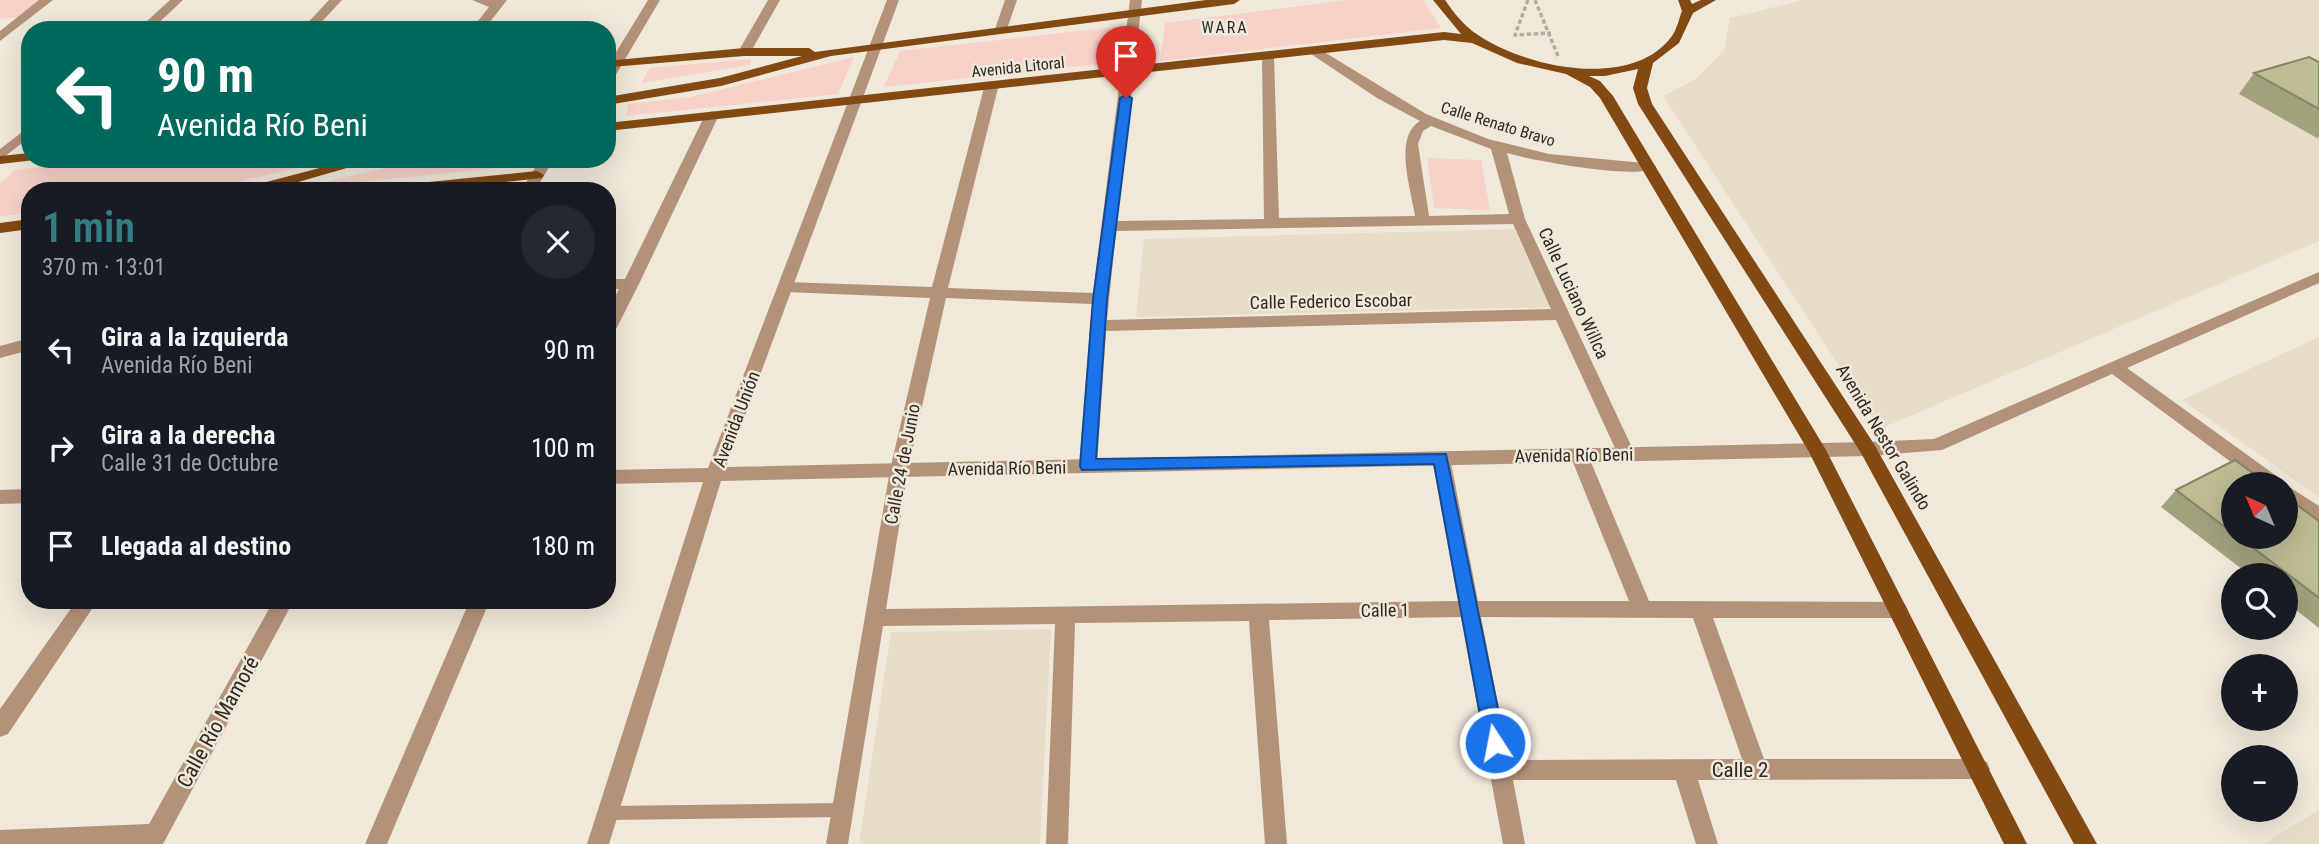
<!DOCTYPE html>
<html lang="es">
<meta charset="utf-8">
<style>
:root{--surface:#171b24;--page:#242831;--text:#f1f3f6;--muted:#9ea1a6;--accent:#347d83}
body{margin:0;font-family:"Roboto Condensed",sans-serif;background:var(--page);color:var(--text);height:100vh;display:flex;flex-direction:column;font-size:26px;white-space:nowrap}
*{box-sizing:border-box;margin:0}
p{font-size:23px;color:var(--muted)}
.icon{flex:none;width:38px;height:38px;fill:none;stroke:currentColor;stroke-width:2;stroke-linecap:round;stroke-linejoin:round}
.map{position:relative;flex:1;overflow:hidden}
.sheet{position:absolute;left:21px;top:182px;width:595px;height:427px;display:flex;flex-direction:column;background:var(--surface);border-radius:28px;box-shadow:0 7px 28px #0002}
.sheet>*{flex:none}
.hud{position:absolute;left:21px;top:21px;width:595px;height:147px;border-radius:28px;box-shadow:0 7px 28px #0002;background:#00695c;color:#fff;overflow:hidden}
.needle{width:46px;rotate:316deg}
.tools{position:absolute;left:2221px;top:472px;display:grid;gap:14px}
.tools a{display:grid;place-items:center;width:77px;height:77px;border-radius:50%;background:var(--surface);box-shadow:0 7px 28px #0002;font-size:35px}
.pin{position:absolute;display:grid;place-items:center;width:60px;height:60px;color:#fff;margin:-72px -30px;border-radius:50% 50% 50% 0;rotate:-45deg;box-shadow:0 0 7px #0007}
.pin .icon{rotate:45deg}
.me{position:absolute;width:77px;margin:-38px;rotate:349deg;stroke-linejoin:round;filter:drop-shadow(0 0 5px #0008)}
.turn{display:flex;align-items:center;gap:24px;height:147px;padding:0 21px;font-size:32px}
.turn .icon{width:91px;height:91px;stroke-width:2.5}
.turn b{display:block;font-size:49px;line-height:60px}
.round{display:grid;place-items:center;flex:none;width:74px;height:74px;border-radius:37px;background:var(--page)}
.summary{display:flex;align-items:center;justify-content:space-between;height:119px;padding:0 21px}
h1{font-size:42px;font-weight:600;line-height:52px;color:var(--accent)}
ul{padding:0;list-style:none}
li{display:flex;align-items:center;gap:21px;height:98px;padding:0 21px}
li div{flex:1}
li b{display:block;font-size:26px}
li em{font-style:normal}
.map>svg:first-child{display:block}
</style>
<div class="map">
<svg width="2319" height="844" viewBox="0 0 2319 844">
<rect width="100%" height="100%" fill="#f0e8d9"/>
<path fill="#e7dcc7" d="M1803,0h516v241l-439,188 -217,-333 33,-17 28,-28 6,-33z
M1514,229l37,78 -415,10 8,-78z
M2319,337v160l-137,-97z
M1051,629l-11,215h-181l32,-212z
M2319,810v34h-56z"/>
<path fill="#f7d1c8" d="M0,0h43l-21,17 -22,2z
M1346,0h77l18,28 -281,33 5,-38z
M1116,27l-6,36 -226,24 16,-36z
M854,57l-16,37 -212,22 2,-12 63,-7z
M751,59l-1,6 -109,18 9,-15z
M1427,158l54,2 9,50 -56,-2z
M109,159h224l-133,32h-170v22l-30,3v-33l15,-13z
M426,159h94l-3,7 -188,19v-4z"/>
<g fill="none" stroke-linecap="round" stroke-linejoin="round">
<path stroke="#b4aea2" stroke-width="3.5" stroke-dasharray="4.5 2.5" stroke-linecap="butt" d="M1528,0l-13,35 36,-2
M1535,0l23,56"/>
<path fill="#b3927a" fill-rule="evenodd" d="M842,803l6,2 2,5 -2,5 -6,2 -234,3 -6,-2 -2,-5 2,-5 6,-2z"/>
<path fill="#b3927a" fill-rule="evenodd" d="M39,0h14l-53,41v-10z
M170,0h13l-32,30h-14z
M329,0h13l-28,30h-13z
M472,0h35l-21,27 -70,3 6,-4 56,-5 11,-14z
M648,0h12l-46,78 -7,4v-15z
M768,0h12l-31,55h-10l-1,-3z
M1005,0h12l-10,29 -6,4 -6,-4z
M1130,0h12l-25,221 147,-2 -2,-162 6,-4 6,4 5,161 136,-2c-4,-27 -22,-79 5,-95l-43,-23 -66,-44v-6l5,-1 110,67 62,25 61,15 105,10 2,3c-16,14 -126,-7 -149,-14l18,66 110,235 -3,5h-12l-64,-139 -450,11 -9,135 -3,5h-12l-3,-5 13,-162 -146,-6 -38,172 -22,139 572,-8 -26,-143 3,-5h12l3,5 28,143h151l-59,-146 3,-5h12l3,5 61,146 249,1 7,2 3,6 -3,6 -7,2h-185l51,141h215l8,3 3,7 -3,7 -8,3 -281,1 20,64h-22l-20,-64h-163l12,64h-22l-42,-227 -192,3 18,224h-22l-16,-223 -174,2 -7,221h-22l9,-220 -172,2 -35,218h-22l64,-374 40,-172 -144,-6 -8,-5 8,-5 146,5 52,-199 7,-4 7,4 -50,200 145,5zM1431,126l60,23 18,65 -80,2 -11,-72 5,-13zM1513,224l38,85 -444,11 9,-89zM1481,617l212,1 49,141 -233,1z
M712,111l7,4 -80,169 -24,47 -8,6v-23l12,-25h-12v-10h18l80,-164z
M30,126v11l-30,23v-11z
M540,159h14l-19,32h-14z
M2319,272v11l-192,85 155,112 3,5h-23l-150,-111 -170,76 -74,6 -6,-2 -3,-5 3,-5 6,-2 66,-3z
M30,338v12l-30,8v-12z
M2286,485l33,21v17l-33,-22z
M77,600h21l-90,134 -8,3v-28z
M274,600h20l-131,244h-163v-14l149,-6z
M470,600h20l-103,244h-22z"/>
<path fill="#b3927a" fill-rule="evenodd" d="M887,0h12l-173,467 1142,-25 6,2 3,5 -3,5 -6,2 -1147,25 -112,363h-22l116,-362 -96,2v-14l101,-2z
M30,489v14l-30,1v-14z"/>
<path fill="#824913" fill-rule="evenodd" d="M1206,0h34l-6,4 -403,52 -110,30 -114,19v-8l113,-19 82,-22h-58l-133,11 -1,-3 6,-4 128,-12h65l6,4z
M1433,0h12c9,13 19,26 33,35 47,32 154,56 194,1 5,-7 7,-17 10,-25l-4,-11h12l2,4 9,-4h15l-23,13 -14,30 -26,20 -6,25 5,16 222,340 223,400h-23l-213,-391 -223,-349 -5,-16 5,-19 -33,7h-16l11,5 13,15 213,354 201,394h-23l-195,-392 -209,-354 -10,-11 -24,-13 -49,-11 -45,-20 -28,-3 -837,91v-8l837,-91 17,2z
M30,153v6l5,1 -35,4v-8z
M354,159h24l-111,32h-25l2,-3z
M537,171l7,4 -2,3 -116,13h-53l7,-4z
M30,219v10l-30,4v-10z"/>
</g>
<path fill="#a3a27e" d="M2319,62v75l-2,1 -78,-44 15,-21z
M2233,485v52h53l33,-16v107l-33,-26v-26h-35l-90,-69 15,-17z"/>
<path fill="#bdbc92" stroke="#848466" stroke-width="2" d="M2309,57l10,5v47l-65,-36z
M2235,460l34,25h-36v48l-57,-43z
M2286,497l33,24v77l-80,-61h47z"/>
<path fill="#1a73e8" stroke="#114b97" stroke-width="2" d="M1126,95l6,3 -25,201 -11,160 350,-5 59,289 -3,6 -7,3 -7,-3 -3,-6 -51,-279 -352,6 -2,-4 13,-167 27,-201z"/>
<g text-anchor="middle" dominant-baseline="central" stroke-width="5" stroke-linejoin="round" paint-order="stroke">
<g font-size="16" letter-spacing="2" fill="#2d2a24" stroke="#f0e8d9">
<text x="1225" y="27">WARA</text>
</g>
<g font-size="16" fill="#2d2a24" stroke="#f0e8d9">
<text transform="translate(1018 67) rotate(-6)">Avenida Litoral</text>
<text transform="translate(1498 124) rotate(17)">Calle Renato Bravo</text>
</g>
<g font-size="18" fill="#2d2a24" stroke="#f0e8d9">
<text transform="translate(1574 293) rotate(65)">Calle Luciano Willca</text>
<text transform="translate(1331 301) rotate(-1)">Calle Federico Escobar</text>
<text transform="translate(736 419) rotate(-69)">Avenida Unión</text>
<text transform="translate(1884 437) rotate(59)">Avenida Nestor Galindo</text>
<text transform="translate(1574 455) rotate(-1)">Avenida Río Beni</text>
<text transform="translate(902 464) rotate(-79)">Calle 24 de Junio</text>
<text transform="translate(1007 468) rotate(-1)">Avenida Río Beni</text>
<text transform="translate(1385 610) rotate(-1)">Calle 1</text>
</g>
<g font-size="21" fill="#2d2a24" stroke="#f0e8d9">
<text transform="translate(218 722) rotate(-61)">Calle Río Mamoré</text>
<text x="1740" y="770">Calle 2</text>
</g>
</g>
</svg>
<div class="tools">
<a><svg class="needle" viewBox="-14 -14 28 28"><path d="M0-13l5 13h-10z" fill="#e53935"/><path d="M0 13l5-13h-10z" fill="#9ea1a6"/></svg></a>
<a><svg class="icon" aria-label="search" viewBox="0 0 24 24"><circle cx="10" cy="10" r="6"/><path d="M15 15l6 6"/></svg></a>
<a>+</a>
<a>−</a>
</div>
<div class="pin" style="left:1126px;top:98px;background:#d93025"><svg class="icon" aria-label="arrive" viewBox="0 0 24 24"><path d="M6 21V4h12l-3 4 3 4H6"/></svg></div>
<svg class="me" style="left:1495px;top:743px" viewBox="-20 -20 40 40"><circle r="17" fill="#1a73e8" stroke="#fff" stroke-width="3"/><path d="M0-11L8 9 0 5-8 9z" fill="#fff"/></svg>
<div class="hud">
<div class="turn"><svg class="icon" aria-label="left" viewBox="0 0 24 24"><path d="M17 20v-9H6M10 6l-5 5 5 5"/></svg><div><b>90 m</b>Avenida Río Beni</div></div>
</div>
<section class="sheet">
<div class="summary"><div><h1>1 min</h1><p>370 m · 13:01</p></div><a class="round"><svg class="icon" aria-label="close" viewBox="0 0 24 24"><path d="M6 6l12 12M18 6L6 18"/></svg></a></div>
<ul>
<li><svg class="icon" aria-label="left" viewBox="0 0 24 24"><path d="M17 20v-9H6M10 6l-5 5 5 5"/></svg><div><b>Gira a la izquierda</b><p>Avenida Río Beni</p></div><em>90 m</em></li>
<li><svg class="icon" aria-label="right" viewBox="0 0 24 24"><path d="M7 20v-9h11M14 6l5 5-5 5"/></svg><div><b>Gira a la derecha</b><p>Calle 31 de Octubre</p></div><em>100 m</em></li>
<li><svg class="icon" aria-label="arrive" viewBox="0 0 24 24"><path d="M6 21V4h12l-3 4 3 4H6"/></svg><div><b>Llegada al destino</b></div><em>180 m</em></li>
</ul>
</section>
</div>
